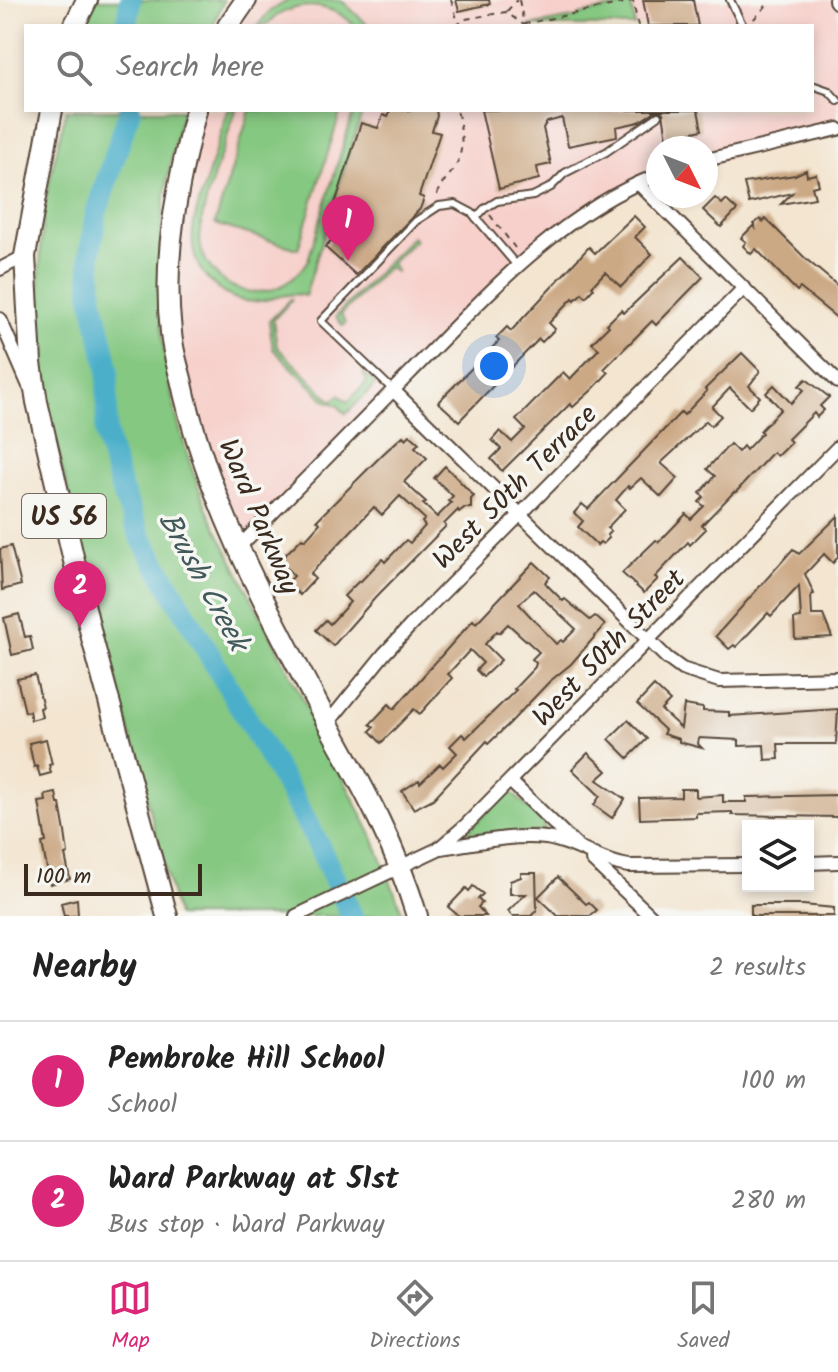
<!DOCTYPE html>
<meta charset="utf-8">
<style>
:root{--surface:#fff;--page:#f2f2f2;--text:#222;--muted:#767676;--line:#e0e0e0;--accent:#db2777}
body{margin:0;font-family:Kalam,sans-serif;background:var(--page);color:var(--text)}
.controls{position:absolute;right:24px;bottom:24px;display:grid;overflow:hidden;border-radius:0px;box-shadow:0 4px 12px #0003}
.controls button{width:72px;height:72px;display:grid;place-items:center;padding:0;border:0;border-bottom:2px solid var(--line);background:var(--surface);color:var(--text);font:40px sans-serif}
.compass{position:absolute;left:646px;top:136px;width:72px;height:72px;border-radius:50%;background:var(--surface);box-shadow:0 4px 12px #0003;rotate:132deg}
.scale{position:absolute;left:24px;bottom:20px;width:178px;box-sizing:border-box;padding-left:8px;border:4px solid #3b2a1e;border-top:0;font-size:22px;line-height:28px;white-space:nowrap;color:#3b2a1e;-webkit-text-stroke:6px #f6f6f2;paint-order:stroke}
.you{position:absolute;left:494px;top:366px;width:28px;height:28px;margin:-20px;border:6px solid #fff;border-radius:50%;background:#1a73e8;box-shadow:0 0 0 12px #1a73e833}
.badge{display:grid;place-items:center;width:52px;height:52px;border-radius:50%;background:var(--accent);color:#fff;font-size:26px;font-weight:700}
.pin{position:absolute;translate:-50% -66px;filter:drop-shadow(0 2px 4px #0008)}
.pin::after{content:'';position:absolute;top:42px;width:28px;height:24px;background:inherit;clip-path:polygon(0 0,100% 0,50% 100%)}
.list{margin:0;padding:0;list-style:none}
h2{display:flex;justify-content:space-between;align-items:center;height:104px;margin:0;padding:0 32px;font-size:34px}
h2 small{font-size:26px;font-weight:400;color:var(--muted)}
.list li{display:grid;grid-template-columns:52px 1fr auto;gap:24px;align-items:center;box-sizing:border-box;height:120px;padding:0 32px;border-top:2px solid var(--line)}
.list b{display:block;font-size:30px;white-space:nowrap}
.list p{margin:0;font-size:26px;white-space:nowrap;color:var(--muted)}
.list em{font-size:26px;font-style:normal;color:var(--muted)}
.icon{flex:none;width:44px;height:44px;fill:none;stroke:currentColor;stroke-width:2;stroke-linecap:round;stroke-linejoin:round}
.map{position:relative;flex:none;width:838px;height:916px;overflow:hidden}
.search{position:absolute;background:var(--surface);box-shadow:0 4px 12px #0003;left:24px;right:24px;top:24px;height:88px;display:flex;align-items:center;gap:20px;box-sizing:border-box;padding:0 28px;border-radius:0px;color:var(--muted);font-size:30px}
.sheet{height:344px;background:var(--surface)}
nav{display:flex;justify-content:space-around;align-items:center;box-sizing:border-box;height:112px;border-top:2px solid var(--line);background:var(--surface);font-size:22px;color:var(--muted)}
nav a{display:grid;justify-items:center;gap:4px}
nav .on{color:var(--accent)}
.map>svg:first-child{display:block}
</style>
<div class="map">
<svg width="838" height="916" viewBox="0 0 838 916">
<rect width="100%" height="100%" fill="#f6f6f2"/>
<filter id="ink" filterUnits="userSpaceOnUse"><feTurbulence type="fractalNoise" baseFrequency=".0125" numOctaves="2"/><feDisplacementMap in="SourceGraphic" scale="16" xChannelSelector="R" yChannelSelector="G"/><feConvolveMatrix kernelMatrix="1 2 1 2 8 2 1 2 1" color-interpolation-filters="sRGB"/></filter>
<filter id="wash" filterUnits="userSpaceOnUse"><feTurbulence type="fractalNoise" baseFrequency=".006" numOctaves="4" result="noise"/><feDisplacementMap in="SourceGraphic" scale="32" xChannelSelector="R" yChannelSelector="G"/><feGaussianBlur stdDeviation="1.8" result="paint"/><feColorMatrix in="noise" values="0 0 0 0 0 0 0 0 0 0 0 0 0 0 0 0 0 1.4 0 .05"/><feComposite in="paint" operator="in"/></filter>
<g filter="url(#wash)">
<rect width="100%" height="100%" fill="#f3e5d0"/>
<!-- built -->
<path fill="#f7d0cb" d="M246,0H838V129L706,165V148H658V178L638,183L518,267L243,536L187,410L169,254L196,110H812V26H228Z"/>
<!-- green -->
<g fill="#85c881" stroke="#607950" stroke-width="2">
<path d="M93,0H224L213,26H84Z"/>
<path d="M289,0H341L369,26H355C335,5 304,0 278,15C269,21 268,26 257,26L270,11Z"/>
<path d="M631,4L635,26H528L579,17V15Z"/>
<path d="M66,110H183C144,250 153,382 210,516L372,835L404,916H177L46,406C37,341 37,278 44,213C48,179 59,144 66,110Z"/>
<path d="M228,110H236C227,140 198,212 200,240C201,255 209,268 220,278C229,286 240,291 253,292C278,293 295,280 308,260L354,110H363L305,296C282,289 265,307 240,300C228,297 217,289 209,280C179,249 197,211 208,175C214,154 221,132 228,110Z"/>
<path d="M250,110H341L298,249L215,224Z"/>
<path d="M412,237L415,240L391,263L397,273L388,267L341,315L346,323L343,326L336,317L338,314Z"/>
<path d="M291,299L292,300L273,320L277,347L332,401L339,395L348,402L367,382L362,372L376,384L346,414L337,405L326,401L273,349L269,321Z"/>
<path d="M507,791H510L543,822L545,828L542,832L469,837L468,831Z"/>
</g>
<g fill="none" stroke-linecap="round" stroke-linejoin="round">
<!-- river -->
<g stroke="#4bafca" stroke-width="22">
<path d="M127,26L130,0"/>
<path d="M130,110L96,213L90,254L92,296L108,368L106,431L109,447L121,488L140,536L291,794L317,842L352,916"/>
</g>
</g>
<g id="blocks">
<!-- building -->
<g fill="#cca985" fill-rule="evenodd">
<path d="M456,0H489L490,4L459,11Z"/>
<path d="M643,0H693L698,26H648Z"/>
<path d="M390,110H436L437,116L432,131L440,133L419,196L424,198L420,209L356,275L325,247L356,214L334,207L361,123L378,128L383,115L388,117Z"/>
<path d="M481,110H698L702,130L667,138L663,113L657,110L639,122L616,127L617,136L568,146L562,118L547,122L543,128L551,164L537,167L539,179L499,189Z"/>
<path d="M806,170L807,176L816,174L819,185L812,187L815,198L781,204L792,193L749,203L744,183L795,175Z"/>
<path d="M715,198L722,204L726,200L737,210L721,227L703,210Z"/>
<path d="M634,216L645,227L635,237L652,254L621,287L605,272L592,286L594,288L586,297L582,293L575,300L573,298L549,323L555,329L542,342L539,339L459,421L438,402L499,341L496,338L507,327L511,331L589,247L595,253Z"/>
<path d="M760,219L763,222L766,219L806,259L838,286V319L800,288L797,291L756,249L751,254L743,246L746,242L741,238L753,226L755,228L754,224Z"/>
<path d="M683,257L703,277L656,325L652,321L604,369L608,373L592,390L573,407L570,404L502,471L491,459L501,449L492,440L500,431L512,442L525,429L516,420L563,372L570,379L599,349L592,343L609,326L607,324L621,310L624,313Z"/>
<path d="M742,353L760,371L749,386L760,397L750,408L730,388L712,407L721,416L711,426L706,421L661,463L678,478L661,497L641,478L630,488L628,486L616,500L625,509L607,528L611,531L607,535L609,538L603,544L600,542L597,545L578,527L583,521L574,513L582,504L588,509L681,412L684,415L707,391L705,389Z"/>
<path d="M806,379L829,397L820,406L824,410L817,417L814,413L788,439L791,442L777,456L773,452L735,493L734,492L702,525L706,529L690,545L688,542L655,577L658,579L644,593L622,573L656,540L659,542L686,514L691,519L704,506L699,502L704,497L700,493L715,476L707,469L730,444L738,452L743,446L746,450L762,433L760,431L781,409L766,393L774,385L791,403L804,390L799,386Z"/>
<path d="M410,435L419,443L415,447L427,458L404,482L426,502L423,504L437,517L451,503L448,501L453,496L434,478L445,466L474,496L471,499V508H464L459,512L458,510L444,524L446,526L376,597L333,646L316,630L326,620L330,624L350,602L344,596L359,581L360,582L382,559L385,562L406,540L410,543L425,526L422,522L425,519L400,496L382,515L374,507L310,574L315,579L300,595L287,583L294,576L279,561L302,538L305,540L320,523L317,520L384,453L403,436L406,439Z"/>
<path d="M838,516V557L833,563L824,554L805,574L814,594L811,595L812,615H823L832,637L795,639L794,619L801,618L799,586L771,616L768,613L736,647L734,645L729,649L716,636L793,549L799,554Z"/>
<path d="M11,546L21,585L2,590L0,549Z"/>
<path d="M534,562L550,577L545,582L548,586L563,601L565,599L590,620L595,616L605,625L571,664L549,682L509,724L489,743L487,741L433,799L414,809L402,791L419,780L420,783L440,764L443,767L457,753L450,746L462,734L466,738L516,690L514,689L535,667L536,663L532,659L539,652L508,624L499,633L497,631L485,644L501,660L483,677L476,670L483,663L470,650L448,674L452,678L420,714L414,709L381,743L370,731L374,727L370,724L389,704L394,709L473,620L476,623ZM534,590L576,629L563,642L561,640L556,644L519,604Z"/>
<path d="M19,614L25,637L30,636L33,650L12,655L4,618Z"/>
<path d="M35,675L43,707L40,708L42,717L31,720L29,711L25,712L17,679Z"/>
<path d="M654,686L670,701L661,710L681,728L684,705L703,708V711L729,712V716L838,709L836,744H778L779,759L765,760L764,745L739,746V740L699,738L698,744L702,748L679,742V739L663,734L665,730L637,704Z"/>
<path d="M628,720L647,739L628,758L609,739Z"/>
<path d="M46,739L52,764L49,765L51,773L40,776L37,766L34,767L29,743Z"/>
<path d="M588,753L607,771L597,780L625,799L612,818L594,805L600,796L572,769Z"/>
<path d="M681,789H696V797L723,795V802H746V797L838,795V817L732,815V812L696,813V817L640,819L639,798L681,797Z"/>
<path d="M56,793L58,804H60L65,832L68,854L65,855L70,879L50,884L42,843L46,842L39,802L46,801L45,795Z"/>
<path d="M521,873H536L537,910L531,916H512L508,911L526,894H510V881L521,877Z"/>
<path d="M558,877L586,904L589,902L597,910L590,916H558L538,897Z"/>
<path d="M473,886L483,894L478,899L482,903L478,907L486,916H459L448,907L466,888L469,891Z"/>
<path d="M77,899L78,916H64L61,903Z"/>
<path d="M751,905H803L834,908V916H751Z"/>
</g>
</g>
</g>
<g filter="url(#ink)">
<use href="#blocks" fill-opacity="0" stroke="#574639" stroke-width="2"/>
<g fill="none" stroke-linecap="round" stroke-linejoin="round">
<defs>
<g id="service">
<path d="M730,0L743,26"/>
<path d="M812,85L829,91L838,101"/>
<path d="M476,218L484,209L497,201L533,196L551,187L565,173L606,152L658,116"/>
<path d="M393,390L321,321L416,221L439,206L455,204L472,213L518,267"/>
</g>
<g id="minor">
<path d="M706,160L838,129"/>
<path d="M638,183L838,382"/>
<path d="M0,269L25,256"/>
<path d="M0,319L29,386"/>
<path d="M393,390L667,658L682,669L719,681L838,678"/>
<path d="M238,548C295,490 352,432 408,375C482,300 558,213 658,175"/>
<path d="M328,723L384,654L413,623L742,290"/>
<path d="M510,781L576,845"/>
<path d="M441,848C475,843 512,834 546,838C576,842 599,862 629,866L748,865"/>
<path d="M592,860L651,916"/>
<path d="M808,863L838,862"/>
<path d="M296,916L438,849L466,825L838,447"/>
</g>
<path id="tertiary" d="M837,0L838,1"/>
<g id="trunk">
<path d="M74,26L87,0"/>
<path d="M228,26L246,0"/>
<path d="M52,110L25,256L31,363L37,402L92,638L167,916"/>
<path d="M196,110C178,182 162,256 171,332C172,348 177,364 181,379C207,502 270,614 328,724C364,789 395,844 417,916"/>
</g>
</defs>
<!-- service casing -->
<use href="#service" stroke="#574639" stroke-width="10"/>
<!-- minor casing -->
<use href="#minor" stroke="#574639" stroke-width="16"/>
<!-- tertiary casing -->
<use href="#tertiary" stroke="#574639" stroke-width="20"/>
<!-- trunk casing -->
<use href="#trunk" stroke="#574639" stroke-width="24"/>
<!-- path -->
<g stroke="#574639" stroke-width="2" stroke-dasharray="6 6" stroke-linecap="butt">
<path d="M451,0L458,22"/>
<path d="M519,0L524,24L633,1L638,26"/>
<path d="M507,11L517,0"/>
<path d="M456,26L465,19L506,12L525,26"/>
<path d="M758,26L751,22L767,5"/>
<path d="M437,195C439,185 445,181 451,173C466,154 462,132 457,110"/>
<path d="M490,215L515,248"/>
</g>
<!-- service -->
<use href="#service" stroke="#fff" stroke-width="6"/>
<!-- minor -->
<use href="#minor" stroke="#fff" stroke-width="12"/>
<!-- tertiary -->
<use href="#tertiary" stroke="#fff" stroke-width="16"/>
<!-- trunk -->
<use href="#trunk" stroke="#fff" stroke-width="20"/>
</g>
</g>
<g text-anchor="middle" stroke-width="7" stroke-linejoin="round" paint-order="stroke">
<!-- shield labels -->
<rect fill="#f6f6f2" stroke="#73675e" stroke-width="2" x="22" y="494" width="84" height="44" rx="6"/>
<g font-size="26" font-weight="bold" fill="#3b2a1e">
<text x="64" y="525">US 56</text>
</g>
<!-- street labels -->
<g font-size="28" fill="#3b2a1e" stroke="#f6f6f2">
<text transform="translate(514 486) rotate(-45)" y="10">West 50th Terrace</text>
<text transform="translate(260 516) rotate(67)" y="10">Ward Parkway</text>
<text transform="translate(608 647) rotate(-46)" y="10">West 50th Street</text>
</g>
<!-- water labels -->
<g font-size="30" font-style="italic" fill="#41595a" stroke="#f6f6f2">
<text transform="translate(204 581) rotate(61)" y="10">Brush Creek</text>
</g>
</g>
</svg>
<div class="controls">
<button><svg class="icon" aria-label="layers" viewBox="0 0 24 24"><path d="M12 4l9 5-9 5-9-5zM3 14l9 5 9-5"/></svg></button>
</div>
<svg class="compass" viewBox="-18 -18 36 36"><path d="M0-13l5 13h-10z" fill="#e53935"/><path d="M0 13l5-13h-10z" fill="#767676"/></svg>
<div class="scale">100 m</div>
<div class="you"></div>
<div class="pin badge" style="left:348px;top:261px">1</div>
<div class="pin badge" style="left:80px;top:627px">2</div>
<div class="search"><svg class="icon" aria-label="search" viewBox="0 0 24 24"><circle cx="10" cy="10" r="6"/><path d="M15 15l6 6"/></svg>Search here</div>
</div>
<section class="sheet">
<h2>Nearby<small>2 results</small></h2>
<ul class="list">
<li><span class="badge">1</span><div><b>Pembroke Hill School</b><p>School</p></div><em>100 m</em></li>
<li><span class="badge">2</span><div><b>Ward Parkway at 51st</b><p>Bus stop · Ward Parkway</p></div><em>280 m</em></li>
</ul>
</section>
<nav>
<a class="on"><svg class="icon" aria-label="map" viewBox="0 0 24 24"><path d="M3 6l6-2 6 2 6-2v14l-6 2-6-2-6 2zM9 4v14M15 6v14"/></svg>Map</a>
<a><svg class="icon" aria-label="directions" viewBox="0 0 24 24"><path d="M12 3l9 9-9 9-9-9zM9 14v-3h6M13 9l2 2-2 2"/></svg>Directions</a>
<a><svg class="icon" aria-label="saved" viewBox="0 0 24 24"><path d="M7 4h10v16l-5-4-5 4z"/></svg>Saved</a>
</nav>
